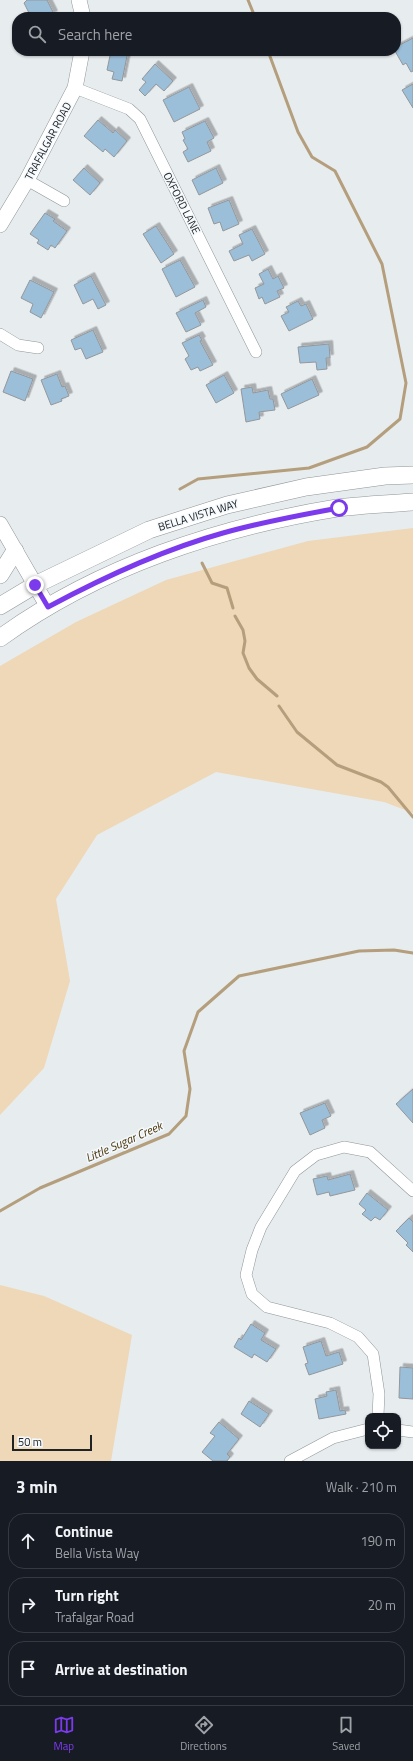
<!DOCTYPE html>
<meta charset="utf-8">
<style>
:root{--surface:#171b24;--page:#242831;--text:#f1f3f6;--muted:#9ea1a6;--line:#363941;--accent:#7c3aed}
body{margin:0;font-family:"Titillium Web",sans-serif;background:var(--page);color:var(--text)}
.controls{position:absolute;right:12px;bottom:12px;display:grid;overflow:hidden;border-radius:8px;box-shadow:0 1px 3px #0004}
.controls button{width:36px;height:36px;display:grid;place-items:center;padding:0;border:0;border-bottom:1px solid var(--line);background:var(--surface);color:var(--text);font:20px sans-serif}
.scale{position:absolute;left:12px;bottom:10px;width:80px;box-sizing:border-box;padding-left:4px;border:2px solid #202223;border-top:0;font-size:11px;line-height:14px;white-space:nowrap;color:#202223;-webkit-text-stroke:3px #f4f9fd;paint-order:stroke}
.stop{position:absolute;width:12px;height:12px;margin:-9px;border:3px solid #7c3aed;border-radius:50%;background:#fff}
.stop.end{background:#7c3aed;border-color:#fff;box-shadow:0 1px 4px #0008}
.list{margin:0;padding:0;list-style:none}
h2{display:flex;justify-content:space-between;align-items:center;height:52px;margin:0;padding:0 16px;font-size:17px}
h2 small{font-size:13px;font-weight:400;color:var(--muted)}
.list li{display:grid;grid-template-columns:26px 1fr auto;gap:12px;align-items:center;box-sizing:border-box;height:56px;margin:0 8px 8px;padding:0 8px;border:1px solid var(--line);border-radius:16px}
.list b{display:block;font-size:15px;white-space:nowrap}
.list p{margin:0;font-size:13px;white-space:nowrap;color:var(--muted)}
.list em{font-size:13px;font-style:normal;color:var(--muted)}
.icon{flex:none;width:22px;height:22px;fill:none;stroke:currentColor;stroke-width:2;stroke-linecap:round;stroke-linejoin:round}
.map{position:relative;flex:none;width:413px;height:1461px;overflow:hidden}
.search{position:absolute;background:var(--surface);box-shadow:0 1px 3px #0004;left:12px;right:12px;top:12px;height:44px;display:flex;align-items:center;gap:10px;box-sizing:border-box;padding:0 14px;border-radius:16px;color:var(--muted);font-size:15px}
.sheet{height:244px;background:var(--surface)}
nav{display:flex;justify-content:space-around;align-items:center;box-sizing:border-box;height:56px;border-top:1px solid var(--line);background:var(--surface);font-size:11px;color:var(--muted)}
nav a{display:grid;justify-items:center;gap:2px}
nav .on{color:var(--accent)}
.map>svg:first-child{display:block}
</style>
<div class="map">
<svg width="413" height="1461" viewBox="0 0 413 1461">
<defs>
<filter id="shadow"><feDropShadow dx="3.5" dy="-3.5" stdDeviation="0" flood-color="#0004"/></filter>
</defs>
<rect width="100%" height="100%" fill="#e7ecef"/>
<!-- green -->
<g fill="#eed8b7">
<path d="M413,528V813L384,802L216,772L97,835L56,899L70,981L44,1068L0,1115V666L76,622L166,580L308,541Z"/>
<path d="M0,1285L44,1296L132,1335L111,1461H0Z"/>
</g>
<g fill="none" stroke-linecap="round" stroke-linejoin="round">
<!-- stream -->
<g stroke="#b49e7c" stroke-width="3">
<path d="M248,0L255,17"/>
<path d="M180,489L198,479L309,468L367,447L400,419L406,383L382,264L335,171L312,157L298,132L268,51"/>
<path d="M202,563L212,583L227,588L233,608"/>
<path d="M235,616L243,630L245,641L243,653L249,668L257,679L277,696"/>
<path d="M279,706L297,732L337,765L381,782L388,787L413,817"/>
<path d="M0,1211L40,1188L169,1134L186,1116L190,1089L184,1051L198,1012L239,976L359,951L394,950L413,953"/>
</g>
</g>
<!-- building -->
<g fill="#9bbed9" stroke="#93979b" filter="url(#shadow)">
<path d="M27,0H47L54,14L47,17H31L24,3Z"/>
<path d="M413,38V71L411,72L406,63L403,65L395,51L396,47Z"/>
<path d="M111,51H128L122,81L112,79L114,72L107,70Z"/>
<path d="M155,64L173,81L164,91L156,84L145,96L139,90L146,82L142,79Z"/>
<path d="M413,84V108L402,90Z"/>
<path d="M189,87L200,109L174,122L163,100Z"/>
<path d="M98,120L113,133L115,130L127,141L114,157L105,149L103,152L84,136Z"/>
<path d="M205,121L214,138L207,142L211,151L188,162L183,152L188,149L183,140L185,139L182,132Z"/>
<path d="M84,168L100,183L90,195L73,180Z"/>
<path d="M216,168L223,183L199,195L192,180Z"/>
<path d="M229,200L239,224L223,231L220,222L214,224L208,208Z"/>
<path d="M45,213L55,219L53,221L67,231L55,248L51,245L48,250L37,243L39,240L30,234Z"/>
<path d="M156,226L174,254L161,263L143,234Z"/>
<path d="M252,229L265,254L252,261L249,255L234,261L229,251L243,244L239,235Z"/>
<path d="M180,260L195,287L176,297L162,269Z"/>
<path d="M268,269L273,279L278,276L284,288L277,291L280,297L265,304L262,297L259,299L255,288L264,284L259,274Z"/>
<path d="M91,276L106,305L98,309L93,299L83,304L74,285Z"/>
<path d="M30,280L54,292L41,318L30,312L33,304L21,298Z"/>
<path d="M203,300L206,307L195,313L201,325L186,332L176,313Z"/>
<path d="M298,301L301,306L306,304L313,319L289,331L281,316L289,312L286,307Z"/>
<path d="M93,330L103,352L86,359L81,348L75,350L71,340Z"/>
<path d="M199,335L202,340L200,341L213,365L200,371L198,367L191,370L185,359L189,356L182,343Z"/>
<path d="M329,344L330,358H326L327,369L317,370L316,362L300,363L298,347Z"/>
<path d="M11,371L33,379L25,401L3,392Z"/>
<path d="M57,374L62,387L65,386L69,396L61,399L62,401L51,405L41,380Z"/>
<path d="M224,375L234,393L216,403L206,385Z"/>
<path d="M312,379L319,395L288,409L281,394Z"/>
<path d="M252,387L253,393L268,390L270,399H273L275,410L259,412L260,419L246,422L241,389Z"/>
<path d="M413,1089V1123L396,1104Z"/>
<path d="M325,1103L331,1116L322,1120L325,1128L310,1135L300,1113Z"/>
<path d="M350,1174L355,1190L330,1196L329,1192L317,1195L313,1179L327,1176L328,1180Z"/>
<path d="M367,1193L388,1210L380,1220L375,1217L371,1221L362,1214L366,1210L359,1204Z"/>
<path d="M409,1218L413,1222V1252L406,1245L408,1243L396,1231Z"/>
<path d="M251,1324L265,1333L261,1340L276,1349L267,1362L254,1354L252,1358L234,1347L239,1338L241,1340Z"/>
<path d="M321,1341L326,1356L339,1352L343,1364L309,1375L305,1364L308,1363L303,1347Z"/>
<path d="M400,1367L413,1368V1399L399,1398Z"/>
<path d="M336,1390L340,1411L345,1410L346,1414L319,1419L315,1399L327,1396L326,1392Z"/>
<path d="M249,1401L269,1414L260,1427L241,1414Z"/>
<path d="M219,1422L239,1439L227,1454L230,1457L227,1461H213L202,1452L215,1436L210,1433Z"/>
</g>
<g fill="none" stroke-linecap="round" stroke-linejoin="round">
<defs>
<g id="street">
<path d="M75,88L129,109L140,119L256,352"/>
<path d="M27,180L64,201"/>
<path d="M0,334L18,345L38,348"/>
<path d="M378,1416L379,1394L373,1354L358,1337L330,1323L267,1307L252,1294L246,1275L252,1250L261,1227L295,1171L316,1155L344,1147L370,1152L413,1191"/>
<path d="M398,1430L413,1432"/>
<path d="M290,1461L333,1438L368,1429"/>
</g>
<g id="secondary">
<path d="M79,0L83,17"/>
<path d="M0,225L27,180L75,88L82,51"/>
<path d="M0,524L48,607"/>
</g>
<g id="primary">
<path d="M0,575L15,551"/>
<path d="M0,606L35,585L149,530L227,505L306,487L385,476L413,475"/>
<path d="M0,638C98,567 219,527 337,508C362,505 388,504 413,502"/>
</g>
</defs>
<!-- street casing -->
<use href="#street" stroke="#909598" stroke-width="12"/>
<!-- secondary casing -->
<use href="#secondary" stroke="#909598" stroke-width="16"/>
<!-- primary casing -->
<use href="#primary" stroke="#909598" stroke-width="18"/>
<!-- street -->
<use href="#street" stroke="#fff" stroke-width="11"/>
<!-- secondary -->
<use href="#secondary" stroke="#fff" stroke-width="15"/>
<!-- primary -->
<use href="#primary" stroke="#fff" stroke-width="17"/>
</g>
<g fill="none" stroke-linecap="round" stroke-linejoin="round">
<!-- route -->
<path stroke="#7c3aed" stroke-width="5" d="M35,585L48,607C104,577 162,550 223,533C262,522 300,515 339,508"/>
</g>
<g text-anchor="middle" stroke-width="3" stroke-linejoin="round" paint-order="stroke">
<!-- street labels -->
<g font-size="11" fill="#202223" stroke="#f4f9fd">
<text transform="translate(48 141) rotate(-62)" y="4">TRAFALGAR ROAD</text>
<text transform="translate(182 203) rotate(63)" y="4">OXFORD LANE</text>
<text transform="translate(198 515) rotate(-17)" y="4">BELLA VISTA WAY</text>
</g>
<!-- water labels -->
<g font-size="12" font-style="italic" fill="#4b3406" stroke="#f4f9fd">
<text transform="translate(124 1142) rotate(-24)" y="4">Little Sugar Creek</text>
</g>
</g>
</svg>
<div class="controls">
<button><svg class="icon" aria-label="locate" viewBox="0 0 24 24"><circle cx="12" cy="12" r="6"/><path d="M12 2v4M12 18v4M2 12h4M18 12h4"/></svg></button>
</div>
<div class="scale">50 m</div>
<div class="stop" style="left:339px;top:508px"></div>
<div class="stop end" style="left:35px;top:585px"></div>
<div class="search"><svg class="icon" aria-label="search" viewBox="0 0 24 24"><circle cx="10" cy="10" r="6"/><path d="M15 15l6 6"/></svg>Search here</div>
</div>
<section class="sheet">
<h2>3 min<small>Walk · 210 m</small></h2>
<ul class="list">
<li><svg class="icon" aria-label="ahead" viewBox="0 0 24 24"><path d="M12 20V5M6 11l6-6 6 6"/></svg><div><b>Continue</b><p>Bella Vista Way</p></div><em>190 m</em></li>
<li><svg class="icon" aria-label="right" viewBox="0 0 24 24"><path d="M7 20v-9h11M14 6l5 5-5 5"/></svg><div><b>Turn right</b><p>Trafalgar Road</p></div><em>20 m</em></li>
<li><svg class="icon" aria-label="arrive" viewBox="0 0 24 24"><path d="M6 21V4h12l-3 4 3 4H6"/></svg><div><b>Arrive at destination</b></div></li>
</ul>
</section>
<nav>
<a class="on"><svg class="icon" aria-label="map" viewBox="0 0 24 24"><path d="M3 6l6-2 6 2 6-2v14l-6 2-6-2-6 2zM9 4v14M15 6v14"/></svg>Map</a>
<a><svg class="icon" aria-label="directions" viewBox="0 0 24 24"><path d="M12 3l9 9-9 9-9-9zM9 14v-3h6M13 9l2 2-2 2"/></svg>Directions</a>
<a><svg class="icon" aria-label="saved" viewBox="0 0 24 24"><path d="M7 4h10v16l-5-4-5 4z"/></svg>Saved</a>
</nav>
